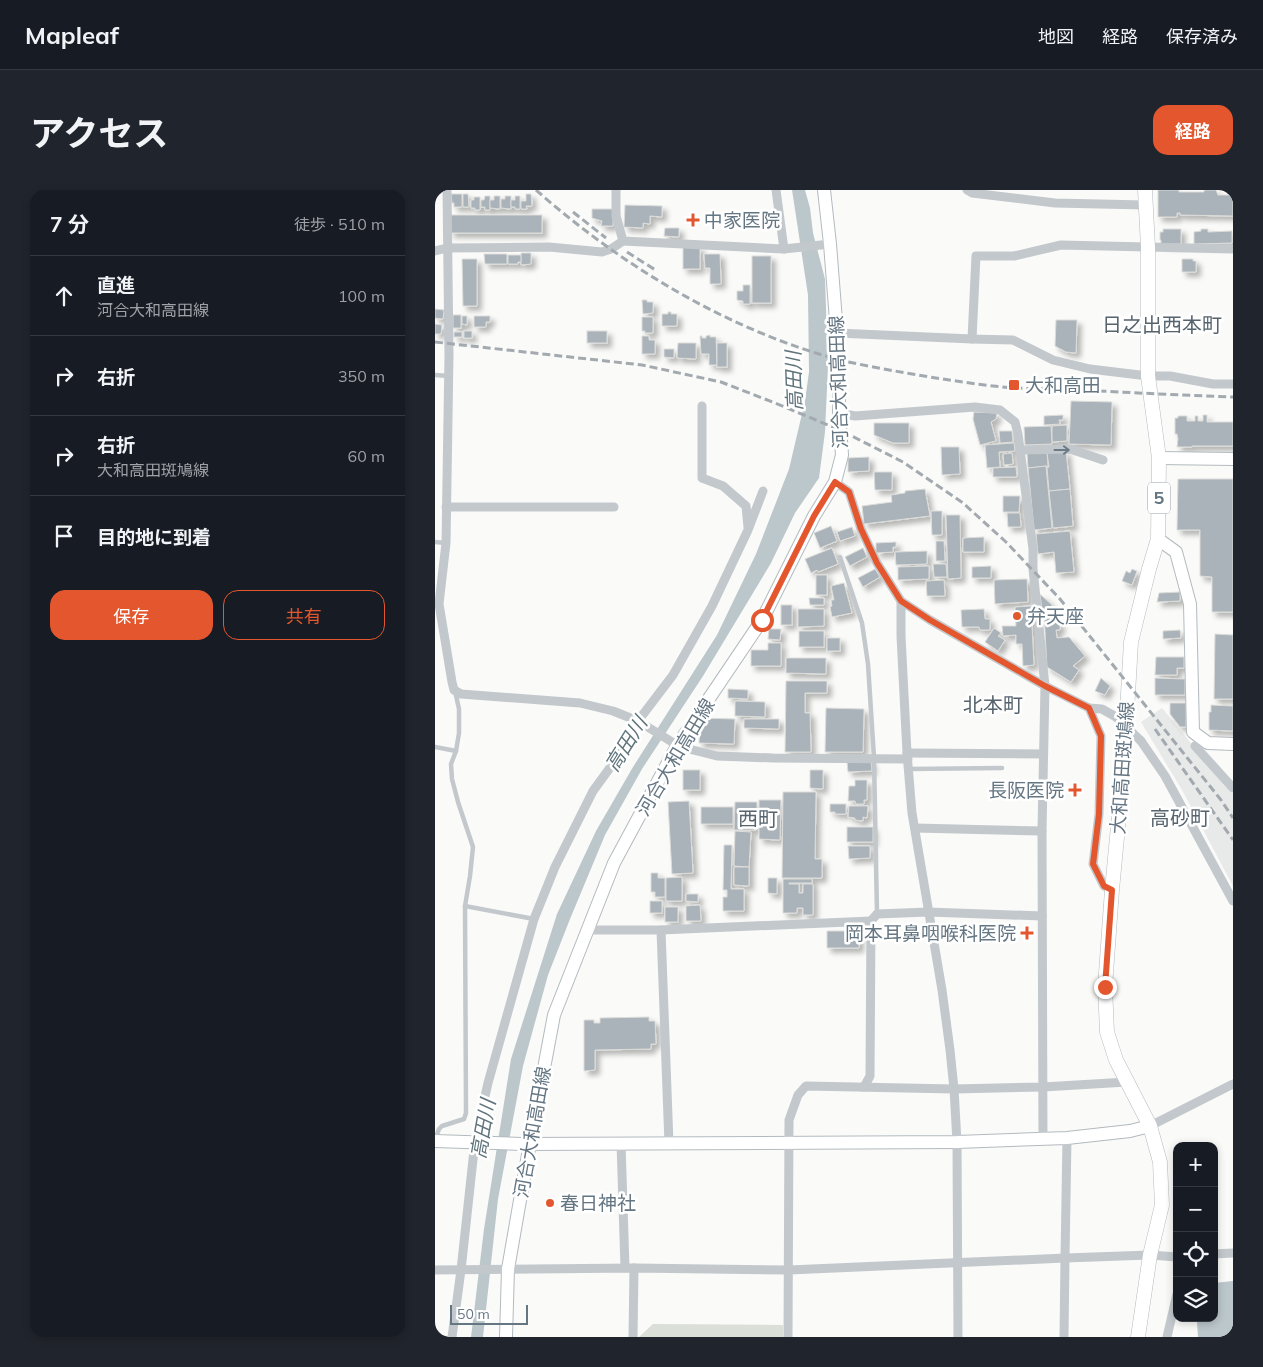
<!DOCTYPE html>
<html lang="ja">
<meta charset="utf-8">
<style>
:root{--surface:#171b24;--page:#20242c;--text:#f1f3f6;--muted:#9ea1a6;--line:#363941;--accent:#e4572e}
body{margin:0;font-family:Mulish,"Noto Sans JP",sans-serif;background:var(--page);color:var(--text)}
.controls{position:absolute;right:15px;bottom:15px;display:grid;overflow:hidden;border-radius:10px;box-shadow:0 2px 8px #0003}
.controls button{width:45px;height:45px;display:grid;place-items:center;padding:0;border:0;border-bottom:1px solid var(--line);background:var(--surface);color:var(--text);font:25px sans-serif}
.scale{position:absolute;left:15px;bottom:12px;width:78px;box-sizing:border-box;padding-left:5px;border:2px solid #657683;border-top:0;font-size:14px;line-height:18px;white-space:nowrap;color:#657683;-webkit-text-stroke:4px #fff;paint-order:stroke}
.stop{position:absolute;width:15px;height:15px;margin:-11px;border:4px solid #e4572e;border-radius:50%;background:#fff}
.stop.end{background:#e4572e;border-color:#fff;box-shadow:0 1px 5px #0008}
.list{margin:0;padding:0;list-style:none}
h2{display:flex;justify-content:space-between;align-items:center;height:65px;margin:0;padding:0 20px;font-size:21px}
h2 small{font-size:16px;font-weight:400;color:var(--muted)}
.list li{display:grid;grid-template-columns:32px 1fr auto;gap:15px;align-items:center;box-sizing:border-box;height:80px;padding:0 20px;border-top:1px solid var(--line)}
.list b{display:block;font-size:19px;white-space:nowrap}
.list p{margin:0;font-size:16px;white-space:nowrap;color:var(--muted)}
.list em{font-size:16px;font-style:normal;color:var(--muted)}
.actions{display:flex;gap:10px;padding:15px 20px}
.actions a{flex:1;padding:11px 0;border:1px solid var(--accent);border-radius:15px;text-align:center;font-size:18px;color:var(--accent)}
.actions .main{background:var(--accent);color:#fff}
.icon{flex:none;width:28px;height:28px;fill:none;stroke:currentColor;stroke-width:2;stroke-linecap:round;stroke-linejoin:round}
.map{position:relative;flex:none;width:798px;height:1147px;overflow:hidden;border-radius:15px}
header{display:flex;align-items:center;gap:30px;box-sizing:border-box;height:70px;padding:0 25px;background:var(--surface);border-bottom:1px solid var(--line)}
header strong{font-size:24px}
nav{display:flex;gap:28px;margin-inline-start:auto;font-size:18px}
.intro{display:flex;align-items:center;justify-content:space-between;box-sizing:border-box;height:120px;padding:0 30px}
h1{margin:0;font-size:35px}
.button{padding:12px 22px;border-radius:15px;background:var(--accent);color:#fff;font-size:18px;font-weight:700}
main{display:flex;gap:30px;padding:0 30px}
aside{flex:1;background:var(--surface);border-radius:15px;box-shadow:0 2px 8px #0003}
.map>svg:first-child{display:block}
</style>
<header>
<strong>Mapleaf</strong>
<nav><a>地図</a><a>経路</a><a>保存済み</a></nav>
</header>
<div class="intro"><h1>アクセス</h1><a class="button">経路</a></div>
<main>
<aside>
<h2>7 分<small>徒歩 · 510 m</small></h2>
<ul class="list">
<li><svg class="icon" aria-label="ahead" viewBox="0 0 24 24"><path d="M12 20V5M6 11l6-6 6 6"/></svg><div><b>直進</b><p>河合大和高田線</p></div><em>100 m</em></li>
<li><svg class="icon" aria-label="right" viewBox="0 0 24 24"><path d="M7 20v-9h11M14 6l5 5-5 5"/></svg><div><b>右折</b></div><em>350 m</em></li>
<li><svg class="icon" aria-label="right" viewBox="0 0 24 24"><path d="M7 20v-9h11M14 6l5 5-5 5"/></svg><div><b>右折</b><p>大和高田斑鳩線</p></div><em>60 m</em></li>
<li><svg class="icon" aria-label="arrive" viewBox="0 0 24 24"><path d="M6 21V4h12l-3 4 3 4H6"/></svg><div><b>目的地に到着</b></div></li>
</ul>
<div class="actions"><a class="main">保存</a><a>共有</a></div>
</aside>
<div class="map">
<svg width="798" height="1147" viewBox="0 0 798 1147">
<defs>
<filter id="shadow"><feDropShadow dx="4.5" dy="4.5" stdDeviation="2.5" flood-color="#0004"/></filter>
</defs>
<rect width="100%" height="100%" fill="#fafaf8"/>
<!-- built -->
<path fill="#e8e9e9" d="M727,518L798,604V696L747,600L706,532Z"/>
<!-- green -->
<path fill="#dadfd7" d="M218,1134L348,1135V1147H204Z"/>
<!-- water -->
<g fill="#bbc7cb">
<path d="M357,0H370L375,18L378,43L390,89L393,175L390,242L384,288L360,323L336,373L268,486L207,579L170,645L135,729L113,785L88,876L63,1009L48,1147H36L49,1039L76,869L122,724L161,641L198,577L282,445L321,364L354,279L370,211L374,182L373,105L361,26Z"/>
<path d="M798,1091V1147H763L762,1132L763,1128H779V1093Z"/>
</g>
<!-- building -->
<g fill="#aab3b9" stroke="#dcdcda" filter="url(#shadow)">
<path d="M723,0H744V2H769V0H781L783,5H798V26L745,25V23H742V27H723Z"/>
<path d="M16,4H27V17H19V13H17Z"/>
<path d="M28,4H33L34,17H28Z"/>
<path d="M91,4H96L97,16H91L92,19H86V11H91Z"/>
<path d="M50,6H55V20H50V17H46V10H49Z"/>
<path d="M59,6H65V19L55,18V10H59Z"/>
<path d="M70,6H76V19L66,18V9H70Z"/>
<path d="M80,6H85V19H80V17H76V10H80Z"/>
<path d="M39,7H45V20H40V18H36V10H39Z"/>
<path d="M190,15L227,16V27L215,26V34L208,33V38L189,37Z"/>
<path d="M157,19H178V36H166L167,31L157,28Z"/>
<rect x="15" y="25" width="92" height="18"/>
<path d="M230,38H244V47L229,46Z"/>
<path d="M728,39H746V54H726V50H725V42H728Z"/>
<path d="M766,39H773V42L797,41V53L759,54V42L766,41Z"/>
<rect x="248" y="57" width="17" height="22"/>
<path d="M86,63H96V74L86,75Z"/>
<path d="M49,64H72V74H50Z"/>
<path d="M269,64H285L286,94H275V78H270Z"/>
<path d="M73,65H86V72H83V74H73Z"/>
<rect x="317" y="66" width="19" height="47"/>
<path d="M27,69H42V116H28Z"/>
<path d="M747,69H758V71H761V82H747Z"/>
<path d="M308,95H315V114H308V111L302,110V101H308Z"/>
<path d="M207,110H212V112H218V123L208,124Z"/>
<path d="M0,119L9,120L8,129L0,128Z"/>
<path d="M233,122H236V124H242V136H227V124H233Z"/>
<rect x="18" y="125" width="8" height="13"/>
<path d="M27,126H32V135L27,134Z"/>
<path d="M39,126H55V132H51V137H39Z"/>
<path d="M207,127H218V143H210V141H207Z"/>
<path d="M621,130H642L641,163L631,162L620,156Z"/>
<path d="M0,134L7,135L6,144H0Z"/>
<rect x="29" y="141" width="8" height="7"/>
<rect x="152" y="141" width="20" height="12"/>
<rect x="19" y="142" width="8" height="5"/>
<path d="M275,145V147H281L282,175H274V164H266L265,146H267V148H271V146Z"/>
<path d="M207,146H214V150H220V164H207Z"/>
<path d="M243,153H261V169L242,168Z"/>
<rect x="282" y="153" width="10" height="24"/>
<path d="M229,159H239V168L229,167Z"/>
<path d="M636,211L677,212L676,255L634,254Z"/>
<path d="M539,222L562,223L561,229L556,232L561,251L545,255L538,229Z"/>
<path d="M628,225V230H624L625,234L609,235V226Z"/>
<path d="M768,225H772V232H798V256H757V257H742L743,249L742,244H740V228H743V226H752V231H760V226H763V231H768Z"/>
<path d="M439,233H474V253H458L439,245Z"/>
<path d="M632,235V251L617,252V236Z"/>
<path d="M616,236L617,254L590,255L589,237Z"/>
<path d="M564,241H577L578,252L565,253Z"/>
<path d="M579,253L580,261L564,262L565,277L552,278L550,255Z"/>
<path d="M506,257H524L525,284L507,285Z"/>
<path d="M631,261L635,299L614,301L612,278L614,277L612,263Z"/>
<path d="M612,262L613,276L593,278L592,263Z"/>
<path d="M577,263L578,274L569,275L568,264Z"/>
<path d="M434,267V281L413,282V268Z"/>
<path d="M611,276L617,338L599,340L593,278Z"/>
<path d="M581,277L582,287H558V278Z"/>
<path d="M439,282H457V300H440Z"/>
<path d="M743,289H798V422H777V387L765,386V340H742Z"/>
<path d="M490,299L495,326L429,334L427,316L457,312L456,305L470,303V301Z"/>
<path d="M635,299L638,336L618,338L614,301Z"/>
<path d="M568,306H585L584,322H568Z"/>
<path d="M496,321H507V345H497Z"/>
<path d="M572,323H585L586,337H573Z"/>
<path d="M511,325H525L526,388L513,389Z"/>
<path d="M396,336L402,351L385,358L379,343Z"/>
<path d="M417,337L420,346L405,351L402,342Z"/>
<path d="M635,341L639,382L621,383L619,362L603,364L601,344Z"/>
<path d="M549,347V362H528V348Z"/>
<path d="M501,351H509L510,371H501Z"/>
<path d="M461,352V357H458V362L441,363V353Z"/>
<path d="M397,358L403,374L383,382L382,380L376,383L370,369Z"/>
<path d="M428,358L432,367L415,376L410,367Z"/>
<path d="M492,361V374L461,375L460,362Z"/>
<path d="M498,374H511L512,387H499Z"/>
<path d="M494,376V389L463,390V377Z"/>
<path d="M556,376V388H537V377Z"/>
<path d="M440,379L445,387L428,397L423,388Z"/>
<path d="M697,379L702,381L697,395L687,391L691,381L695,383Z"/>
<rect x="381" y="385" width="11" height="20"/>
<path d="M592,389L593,412L560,414L559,390Z"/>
<path d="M509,390L510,406H492L491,391Z"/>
<path d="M409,393L417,423L397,427L395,417L397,416L396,410H399L396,396Z"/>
<path d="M745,402V411L722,412L724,403Z"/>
<path d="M605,404L617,415V420H607Z"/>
<path d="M374,408H389V415H375Z"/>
<rect x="346" y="415" width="11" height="20"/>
<path d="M596,416L599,475L588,476L587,454H581V445L568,446L567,436H581L580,417Z"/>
<path d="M363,419H389V436L363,437Z"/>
<path d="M549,419L550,429H555V440H545L544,437H527L526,420Z"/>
<path d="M609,423H616L617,432H625V440H621L622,448L634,447L650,466L638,476L644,480L636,492L612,477Z"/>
<path d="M559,438L566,443L563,446L570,450L563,461L550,452Z"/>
<path d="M334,439H346L345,450L333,449Z"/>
<path d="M745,440L746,448L728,449V441Z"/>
<rect x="364" y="441" width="25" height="16"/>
<path d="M780,444L798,445V509H779Z"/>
<rect x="392" y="448" width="13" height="13"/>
<path d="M333,453H346V476H316V460H333Z"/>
<path d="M721,467H749V478H742V485H720Z"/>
<path d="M351,468H391V484L351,483Z"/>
<path d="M666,488L675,496L670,505L660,501Z"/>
<path d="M720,488L750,489V505H720Z"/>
<path d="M351,491H392V503H370V523H375L376,562H350Z"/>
<path d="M293,499L313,500V509L293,508Z"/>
<path d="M300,511L330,512V527L300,526Z"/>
<path d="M735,513H751V537H745L735,524Z"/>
<path d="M776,515L798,516V541L774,540V522H776Z"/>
<path d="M391,518L429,519L428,562H390Z"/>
<path d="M265,528L300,529L299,554L264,553Z"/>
<path d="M309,529H344V539L309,538Z"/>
<path d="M436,571L437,581L413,582L412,572Z"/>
<rect x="248" y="580" width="17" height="20"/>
<path d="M375,580H388V599L375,598Z"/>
<path d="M420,590H432V610H429V614H421L420,611H413L414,596H420Z"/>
<path d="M348,602H381L380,669H387V688H347Z"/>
<path d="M324,610H346L345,650L324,649Z"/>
<path d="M254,611L258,683L237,684L233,612Z"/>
<path d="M300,612H322V623H310V632H321V640H299Z"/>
<path d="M395,614H411V624H400V622H395Z"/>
<path d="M414,616H433L432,628L428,627V631L420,630V628L413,627Z"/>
<rect x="266" y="617" width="32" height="17"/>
<rect x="412" y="637" width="26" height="15"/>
<path d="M300,641L316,642L314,677L299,676Z"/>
<path d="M289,655H297L296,699H309V721H288V707H292V700H288Z"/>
<path d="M413,656H435V668L414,669Z"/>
<path d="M299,677H314V696L299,695Z"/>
<path d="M216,683H223V688H230V707H220V702H216Z"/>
<path d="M247,687V711H231V688Z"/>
<path d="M333,688H342V704L333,703Z"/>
<path d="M348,689H377V693H354V694H364V703H368V694H378V725H368V718H362V723H348Z"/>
<path d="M251,704H263V712L251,711Z"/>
<rect x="215" y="711" width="12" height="12"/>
<path d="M265,715L266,731H251V716Z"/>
<rect x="230" y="717" width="13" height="15"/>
<path d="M392,741H421L424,743V758H392Z"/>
<path d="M214,827V831H220L221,854H216V859L160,860V880L149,881V830H159V833H165V828Z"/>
</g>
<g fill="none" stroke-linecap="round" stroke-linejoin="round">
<defs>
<g id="secondary">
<path d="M724,268L798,269"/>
<path d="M723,349L741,362L755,414L758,542L773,553L798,554"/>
<path d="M0,951L87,954L522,952L632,948L695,941L715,936"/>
<path d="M71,1147L73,1079L95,953L119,825L179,673L242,556L327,430L379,326L400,292L407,265L404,223V169L395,54L389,0"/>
</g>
<path id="primary" d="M703,1147L715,1065L727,1015L725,972L715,936L681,870L672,842L670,797L677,700L689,573L696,452L714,379L723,349L724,268L713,186V57L710,0"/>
</defs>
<!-- secondary casing -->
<use href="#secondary" stroke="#b3babf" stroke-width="14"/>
<!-- primary casing -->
<use href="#primary" stroke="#b5babe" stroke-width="15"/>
<!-- lane -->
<g stroke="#c3c8cc" stroke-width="4.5">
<path d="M0,185L14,186"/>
<path d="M0,352L11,353"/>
<path d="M405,367L427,433L433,474L439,568L442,724"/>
<path d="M0,557L21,561"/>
<path d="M473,579L567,578"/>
<path d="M30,716L99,729"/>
<path d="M0,950L4,939L7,936L29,929L31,923L30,716L35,686L38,657L23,612L17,589L16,574L21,561L24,543V519L20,501"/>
</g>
<!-- street -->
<g stroke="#c3c8cc" stroke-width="9">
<path d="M12,0L14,165L11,353L4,414L17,492L19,500L26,504L145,513L178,521L203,531L237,552L242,556L282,566L338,568L473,569"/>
<path d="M181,0V26L188,51L349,59L395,54"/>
<path d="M341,0L349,59"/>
<path d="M532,0L537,3L620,13L710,15"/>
<path d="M798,59L626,55L579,66H541L537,149L578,150L618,170L655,179L713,186H735L778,194H798"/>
<path d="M0,61L12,58L114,57L167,62L176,59L188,51"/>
<path d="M402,143L537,149"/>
<path d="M267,216V288L288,296L311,316L313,337"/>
<path d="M404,223L420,226L540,217L565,220L580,232L583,244L598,359V379L610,496L607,641L608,950"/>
<path d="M585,260L635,259L668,270"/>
<path d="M400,292L414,302L426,339L442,373L466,411L495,430L610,496L654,518L667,519L681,527"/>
<path d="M11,317H179"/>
<path d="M466,411V446L472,563L477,623L507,800L515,860L519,899L522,952L523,1147"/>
<path d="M654,518L666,546L664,624L658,674L669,696L677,700"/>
<path d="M706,551L730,586L798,711"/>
<path d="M773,553L760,556L798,598"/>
<path d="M472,563L608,564"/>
<path d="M480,638L607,641"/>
<path d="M152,740H226L436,731"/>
<path d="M226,740L234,954"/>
<path d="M429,897L435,886L436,731L442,724L493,722L607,726"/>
<path d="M715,936L798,894"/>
<path d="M186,953L190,1078"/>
<path d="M779,1064L798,1063"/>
<path d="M0,1080L199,1078L354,1080L630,1068L715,1065L742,1067"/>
<path d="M17,1147L26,1080L40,951L53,893L99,729L120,677L158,601L177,575L203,531L238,485L277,416L313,340L328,301"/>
<path d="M198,1147L199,1078"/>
<path d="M353,1147L354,930L363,905L371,896L519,899L608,897L692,892"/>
<path d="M629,1147L630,1068L632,948"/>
<path d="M732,1147L742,1104"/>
</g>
<!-- secondary -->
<use href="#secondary" stroke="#fff" stroke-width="12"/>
<!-- primary -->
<use href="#primary" stroke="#fff" stroke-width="14"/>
<!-- rail -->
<g stroke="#a2aab0" stroke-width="3" stroke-dasharray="8 4" stroke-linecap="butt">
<path d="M101,0C187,76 293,140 405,170C426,175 449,179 471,183C507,189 543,195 579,198C602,199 625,199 647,200C698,203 748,205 798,207"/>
<path d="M138,22L171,48"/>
<path d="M192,62L222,81"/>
<path d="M0,152L207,175L286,192L340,213L405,240L468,272L528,313L571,352L625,409L786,610L798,628"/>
<path d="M720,539L798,650"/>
</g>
<!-- street-bridge -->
<path stroke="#c3c8cc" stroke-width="9" d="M681,527L706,551"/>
</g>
<!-- one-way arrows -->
<defs><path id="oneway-shaft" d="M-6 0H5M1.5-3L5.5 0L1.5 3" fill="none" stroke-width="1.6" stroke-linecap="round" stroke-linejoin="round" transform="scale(1.25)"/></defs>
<use stroke="#6a7a87" href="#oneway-shaft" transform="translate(627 260)"/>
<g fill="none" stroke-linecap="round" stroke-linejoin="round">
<!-- route -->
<path stroke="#e4572e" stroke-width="6" d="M327,430L379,326L400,292L414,302L426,339L442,373L466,411L495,430L610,496L654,518L666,546L664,624L658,674L669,696L677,700L670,797"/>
</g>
<!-- markers -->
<g fill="#e4572e" stroke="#fff" stroke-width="2">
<path d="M255.5 22.5h5v5h5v5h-5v5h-5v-5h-5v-5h5z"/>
<rect x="573" y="189" width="12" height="12" rx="2.5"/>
<circle cx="582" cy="426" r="5"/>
<path d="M637.5 592.5h5v5h5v5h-5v5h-5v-5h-5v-5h5z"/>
<path d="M589.5 735.5h5v5h5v5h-5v5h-5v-5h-5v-5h5z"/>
<circle cx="115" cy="1013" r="5"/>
</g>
<g text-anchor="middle" stroke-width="5" stroke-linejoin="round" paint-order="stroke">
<!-- shield labels -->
<rect fill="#fff" stroke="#939fa8" stroke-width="1" x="713" y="292.5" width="22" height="31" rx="4"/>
<g font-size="18" font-weight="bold" fill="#657683">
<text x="724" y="314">5</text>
</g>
<!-- poi labels -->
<g font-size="19" fill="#657683" stroke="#fff" text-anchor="start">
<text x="269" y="37">中家医院</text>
<text x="590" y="202">大和高田</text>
<text x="592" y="433">弁天座</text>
<text x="629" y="607" text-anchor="end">長阪医院</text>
<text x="581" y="750" text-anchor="end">岡本耳鼻咽喉科医院</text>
<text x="125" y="1020">春日神社</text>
</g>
<!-- street labels -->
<g font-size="19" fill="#657683" stroke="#fff">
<text transform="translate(403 192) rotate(-92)" y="7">河合大和高田線</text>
<text transform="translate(240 567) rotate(-59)" y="7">河合大和高田線</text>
<text transform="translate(687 578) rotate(-86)" y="7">大和高田斑鳩線</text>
<text transform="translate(97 942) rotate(-80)" y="7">河合大和高田線</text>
</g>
<!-- neighbourhood labels -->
<g font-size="20" fill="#57646e" stroke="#fff">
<text x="727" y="142">日之出西本町</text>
<text x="558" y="522">北本町</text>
<text x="745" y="635">高砂町</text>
<text x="323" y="636">西町</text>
</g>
<!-- water labels -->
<g font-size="20" font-style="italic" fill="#60757c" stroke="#fff">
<text transform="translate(359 191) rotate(-92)" y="7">高田川</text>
<text transform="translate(191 554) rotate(-58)" y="7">高田川</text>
<text transform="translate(48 939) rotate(-80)" y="7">高田川</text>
</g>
</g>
</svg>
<div class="controls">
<button>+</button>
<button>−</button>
<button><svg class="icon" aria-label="locate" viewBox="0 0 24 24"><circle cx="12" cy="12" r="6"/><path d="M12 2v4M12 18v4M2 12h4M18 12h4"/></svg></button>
<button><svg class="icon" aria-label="layers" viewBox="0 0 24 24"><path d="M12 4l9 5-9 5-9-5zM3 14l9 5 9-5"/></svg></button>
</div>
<div class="scale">50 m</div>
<div class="stop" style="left:327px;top:430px"></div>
<div class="stop end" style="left:670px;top:797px"></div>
</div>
</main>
